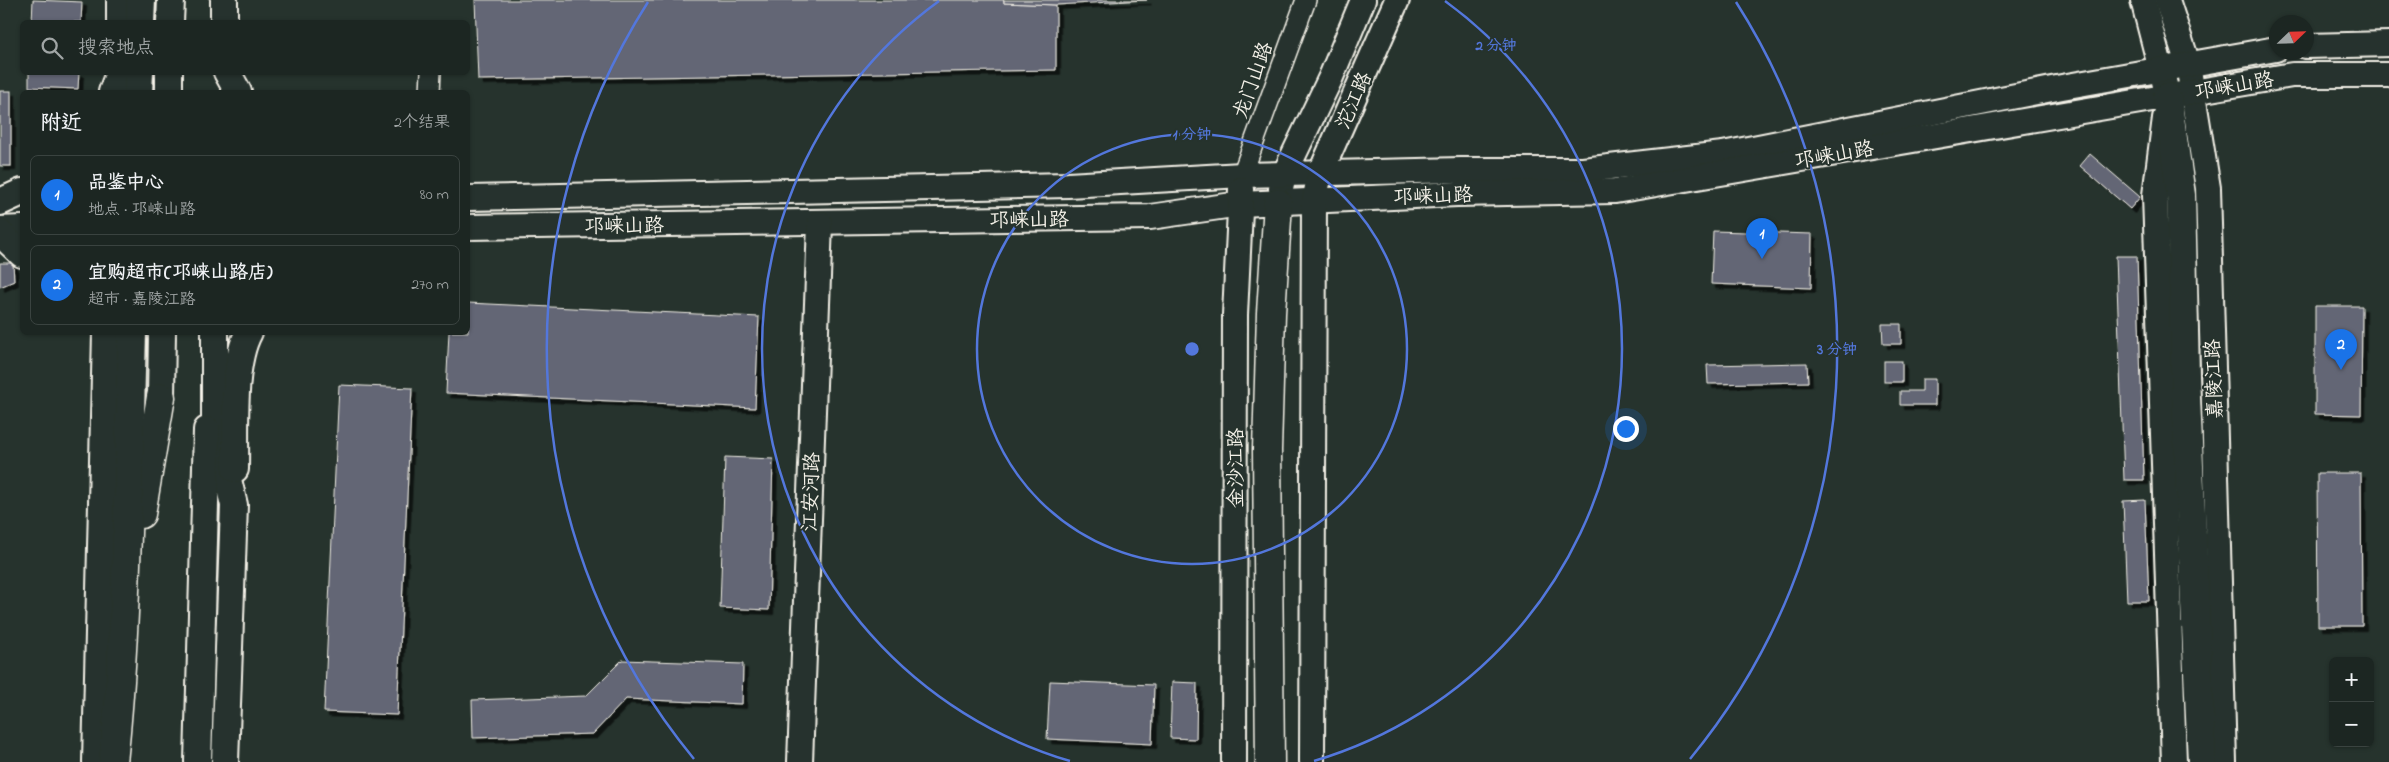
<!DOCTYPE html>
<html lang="zh">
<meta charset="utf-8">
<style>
:root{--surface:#1c2622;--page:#29322f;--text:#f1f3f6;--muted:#a0a5a5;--line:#3a4340;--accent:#1a73e8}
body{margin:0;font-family:"Indie Flower","LXGW WenKai TC",sans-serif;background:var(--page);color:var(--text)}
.controls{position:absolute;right:15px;bottom:15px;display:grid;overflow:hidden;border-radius:8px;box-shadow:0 1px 4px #0004}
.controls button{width:45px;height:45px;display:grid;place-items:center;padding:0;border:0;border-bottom:1px solid var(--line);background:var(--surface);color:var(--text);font:25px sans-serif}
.compass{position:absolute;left:2269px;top:15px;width:45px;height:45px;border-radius:50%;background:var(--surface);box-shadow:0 1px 4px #0004;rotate:67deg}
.you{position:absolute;left:1625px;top:428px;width:18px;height:18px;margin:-12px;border:4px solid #fff;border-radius:50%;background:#1a73e8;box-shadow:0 0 0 8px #1a73e833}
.badge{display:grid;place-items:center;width:32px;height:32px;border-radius:50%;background:var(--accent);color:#fff;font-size:16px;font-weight:700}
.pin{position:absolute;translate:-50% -41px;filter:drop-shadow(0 1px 2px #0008)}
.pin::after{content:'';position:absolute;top:26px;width:18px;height:15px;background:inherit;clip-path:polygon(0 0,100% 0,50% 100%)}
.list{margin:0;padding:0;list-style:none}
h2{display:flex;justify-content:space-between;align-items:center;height:65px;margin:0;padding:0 20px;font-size:21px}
h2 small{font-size:16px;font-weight:400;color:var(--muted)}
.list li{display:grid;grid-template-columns:32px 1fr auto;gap:15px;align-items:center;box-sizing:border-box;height:80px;margin:0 10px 10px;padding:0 10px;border:1px solid var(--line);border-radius:8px}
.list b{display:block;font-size:19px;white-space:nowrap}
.list p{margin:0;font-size:16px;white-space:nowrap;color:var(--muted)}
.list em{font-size:16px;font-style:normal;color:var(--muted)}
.icon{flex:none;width:28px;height:28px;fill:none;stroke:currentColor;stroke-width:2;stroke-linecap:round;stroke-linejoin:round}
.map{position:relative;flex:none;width:2389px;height:762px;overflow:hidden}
.search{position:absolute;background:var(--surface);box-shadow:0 1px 4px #0004;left:20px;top:20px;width:450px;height:55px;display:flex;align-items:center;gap:12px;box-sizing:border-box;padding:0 18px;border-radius:8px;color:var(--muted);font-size:19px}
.panel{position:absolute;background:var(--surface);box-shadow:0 1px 4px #0004;left:20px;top:90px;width:450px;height:245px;border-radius:8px}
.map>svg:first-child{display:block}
</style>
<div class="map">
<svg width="2389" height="762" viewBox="0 0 2389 762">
<defs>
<filter id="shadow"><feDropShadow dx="4.5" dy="4.5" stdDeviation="0" flood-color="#0009"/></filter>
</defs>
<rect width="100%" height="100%" fill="#26332d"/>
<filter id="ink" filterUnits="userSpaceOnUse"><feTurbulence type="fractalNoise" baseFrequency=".02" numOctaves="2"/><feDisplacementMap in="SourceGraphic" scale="10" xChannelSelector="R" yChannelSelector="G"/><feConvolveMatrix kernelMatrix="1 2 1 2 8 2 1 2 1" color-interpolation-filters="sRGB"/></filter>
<g filter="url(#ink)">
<!-- building -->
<g fill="#636674" stroke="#f4f1e8" filter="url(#shadow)">
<path d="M33,0L82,2L81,22H32Z"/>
<path d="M475,0H1004V3L1056,5V70L478,80Z"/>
<path d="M1004,0H1147L1056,5L1004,3Z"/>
<path d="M29,72H79L78,89L29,87Z"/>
<rect x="0" y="91" width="11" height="75"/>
<path d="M2090,154L2140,197L2130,209L2080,166Z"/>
<path d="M1713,231L1812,234L1811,288L1711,284Z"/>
<path d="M2116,256H2137L2144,480H2124Z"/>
<path d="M0,263H13L14,281L0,287Z"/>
<path d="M468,303L759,317L755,408L446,393L449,332H468Z"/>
<path d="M2315,306H2362L2361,415L2315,414Z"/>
<path d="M1882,324H1901V344H1883Z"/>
<rect x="1884" y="361" width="18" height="21"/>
<path d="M1807,363L1808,382L1708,384L1707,365Z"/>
<path d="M1922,379H1935V405H1900V391H1922Z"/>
<path d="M339,385L412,388L397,715L324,712Z"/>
<path d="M725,457L773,459L769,610L720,608Z"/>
<path d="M2317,473H2361L2362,626H2318Z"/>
<path d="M2145,500L2149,601H2127L2123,501Z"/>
<path d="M622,660L743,664L742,704L626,699L593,734L473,738L472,700L586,696Z"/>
<path d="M1050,681L1154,685L1152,744L1047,739Z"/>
<path d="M1172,682L1197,683L1196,739L1170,738Z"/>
</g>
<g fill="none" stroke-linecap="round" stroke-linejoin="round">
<defs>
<g id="minor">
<path d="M430,92L431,72"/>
<path d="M1242,175L1306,0"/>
</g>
<g id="tertiary">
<path d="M2143,0L2165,85"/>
<path d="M2167,0L2188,64L2208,188L2224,762"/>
<path d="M2306,46L2389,44"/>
<path d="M2165,118L2155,195L2174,762"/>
<path d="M1281,189L1284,175L1331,77L1363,0"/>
<path d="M468,198L1068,185L1242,175L1461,170H1583L1723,154L2062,87L2276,49"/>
<path d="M468,227L1150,217L1240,204L1457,194L1615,191L2292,75H2389"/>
<path d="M0,229L22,228"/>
<path d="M800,762L820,223"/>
<path d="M1234,762L1235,315L1241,189"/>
<path d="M1312,762L1314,201L1320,174L1397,0"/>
</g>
<g id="secondary">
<path d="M120,22V0"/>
<path d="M170,22L171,0"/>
<path d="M224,22V0"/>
<path d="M227,72L238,92"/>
<path d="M112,92L119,73"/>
<path d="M169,92V72"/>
<path d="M0,202L22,192"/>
<path d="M0,233L22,254"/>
<path d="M215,332V425L234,505L225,762"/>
<path d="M161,397L162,332"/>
<path d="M235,469C236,431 231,365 249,332"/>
<path d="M96,762L106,332"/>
<path d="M198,762L207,430"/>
</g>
<g id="trunk">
<path d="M140,22L141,0"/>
<path d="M138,92L139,72"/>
<path d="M2167,97L2181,195L2185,375L2202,762"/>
<path d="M141,514L161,397"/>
<path d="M113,762C128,620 128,475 132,332"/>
<path d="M1270,762L1267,450L1271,313L1278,203"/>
</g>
</defs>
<!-- minor casing -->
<use href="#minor" stroke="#f4f1e8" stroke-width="22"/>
<!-- tertiary casing -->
<use href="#tertiary" stroke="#f4f1e8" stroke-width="28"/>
<!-- secondary casing -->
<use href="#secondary" stroke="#f4f1e8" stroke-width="30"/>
<!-- trunk casing -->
<use href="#trunk" stroke="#f4f1e8" stroke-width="31"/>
<!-- minor -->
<use href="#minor" stroke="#26332d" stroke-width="19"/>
<!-- tertiary -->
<use href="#tertiary" stroke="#26332d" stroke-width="24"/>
<!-- secondary -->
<use href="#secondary" stroke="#26332d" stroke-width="26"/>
<!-- trunk -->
<use href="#trunk" stroke="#26332d" stroke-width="28"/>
</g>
</g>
<!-- distance rings -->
<g fill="none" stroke="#5377dc" stroke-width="2.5">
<circle cx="1192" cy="349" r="215"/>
<path d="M1070 761A430 430 0 0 1 939 1M1445 1A430 430 0 0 1 1314 761"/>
<path d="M694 759A645 645 0 0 1 648 2M1736 2A645 645 0 0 1 1690 759"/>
</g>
<g text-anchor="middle" stroke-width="4" stroke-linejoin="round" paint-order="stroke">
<!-- street labels -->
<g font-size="20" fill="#f4f1e8" stroke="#26332d">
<text transform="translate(1252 80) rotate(-70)" y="7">龙门山路</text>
<text transform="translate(2234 85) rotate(-10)" y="7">邛崃山路</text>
<text transform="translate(1353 100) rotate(-66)" y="7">沱江路</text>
<text transform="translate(1834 154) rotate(-10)" y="7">邛崃山路</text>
<text transform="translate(1433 195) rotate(-2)" y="7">邛崃山路</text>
<text transform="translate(1029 219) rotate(-1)" y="7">邛崃山路</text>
<text transform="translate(624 225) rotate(-1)" y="7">邛崃山路</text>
<text transform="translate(2213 379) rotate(-92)" y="7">嘉陵江路</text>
<text transform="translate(1235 468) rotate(-90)" y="7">金沙江路</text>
<text transform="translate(810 492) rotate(-88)" y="7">江安河路</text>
</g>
</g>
<circle cx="1192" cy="349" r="8" fill="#5377dc" stroke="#26332d" stroke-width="2.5"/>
<g font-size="15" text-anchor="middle" font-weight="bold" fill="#5377dc" stroke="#26332d" stroke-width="4" stroke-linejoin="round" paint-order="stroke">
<text x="1496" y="50">2 分钟</text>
<text x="1192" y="139">1 分钟</text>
<text x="1837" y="354">3 分钟</text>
</g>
</svg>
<div class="controls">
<button>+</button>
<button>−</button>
</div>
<svg class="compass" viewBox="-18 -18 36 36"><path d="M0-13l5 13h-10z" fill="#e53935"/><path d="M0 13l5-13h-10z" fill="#a0a5a5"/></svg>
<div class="you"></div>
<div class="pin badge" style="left:1762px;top:259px">1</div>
<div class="pin badge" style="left:2341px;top:370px">2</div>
<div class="search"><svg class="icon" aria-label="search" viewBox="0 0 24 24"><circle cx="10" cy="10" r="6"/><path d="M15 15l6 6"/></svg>搜索地点</div>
<section class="panel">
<h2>附近<small>2个结果</small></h2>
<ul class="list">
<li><span class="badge">1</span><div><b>品鉴中心</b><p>地点 · 邛崃山路</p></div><em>80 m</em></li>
<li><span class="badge">2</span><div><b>宜购超市(邛崃山路店)</b><p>超市 · 嘉陵江路</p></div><em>270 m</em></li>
</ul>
</section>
</div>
